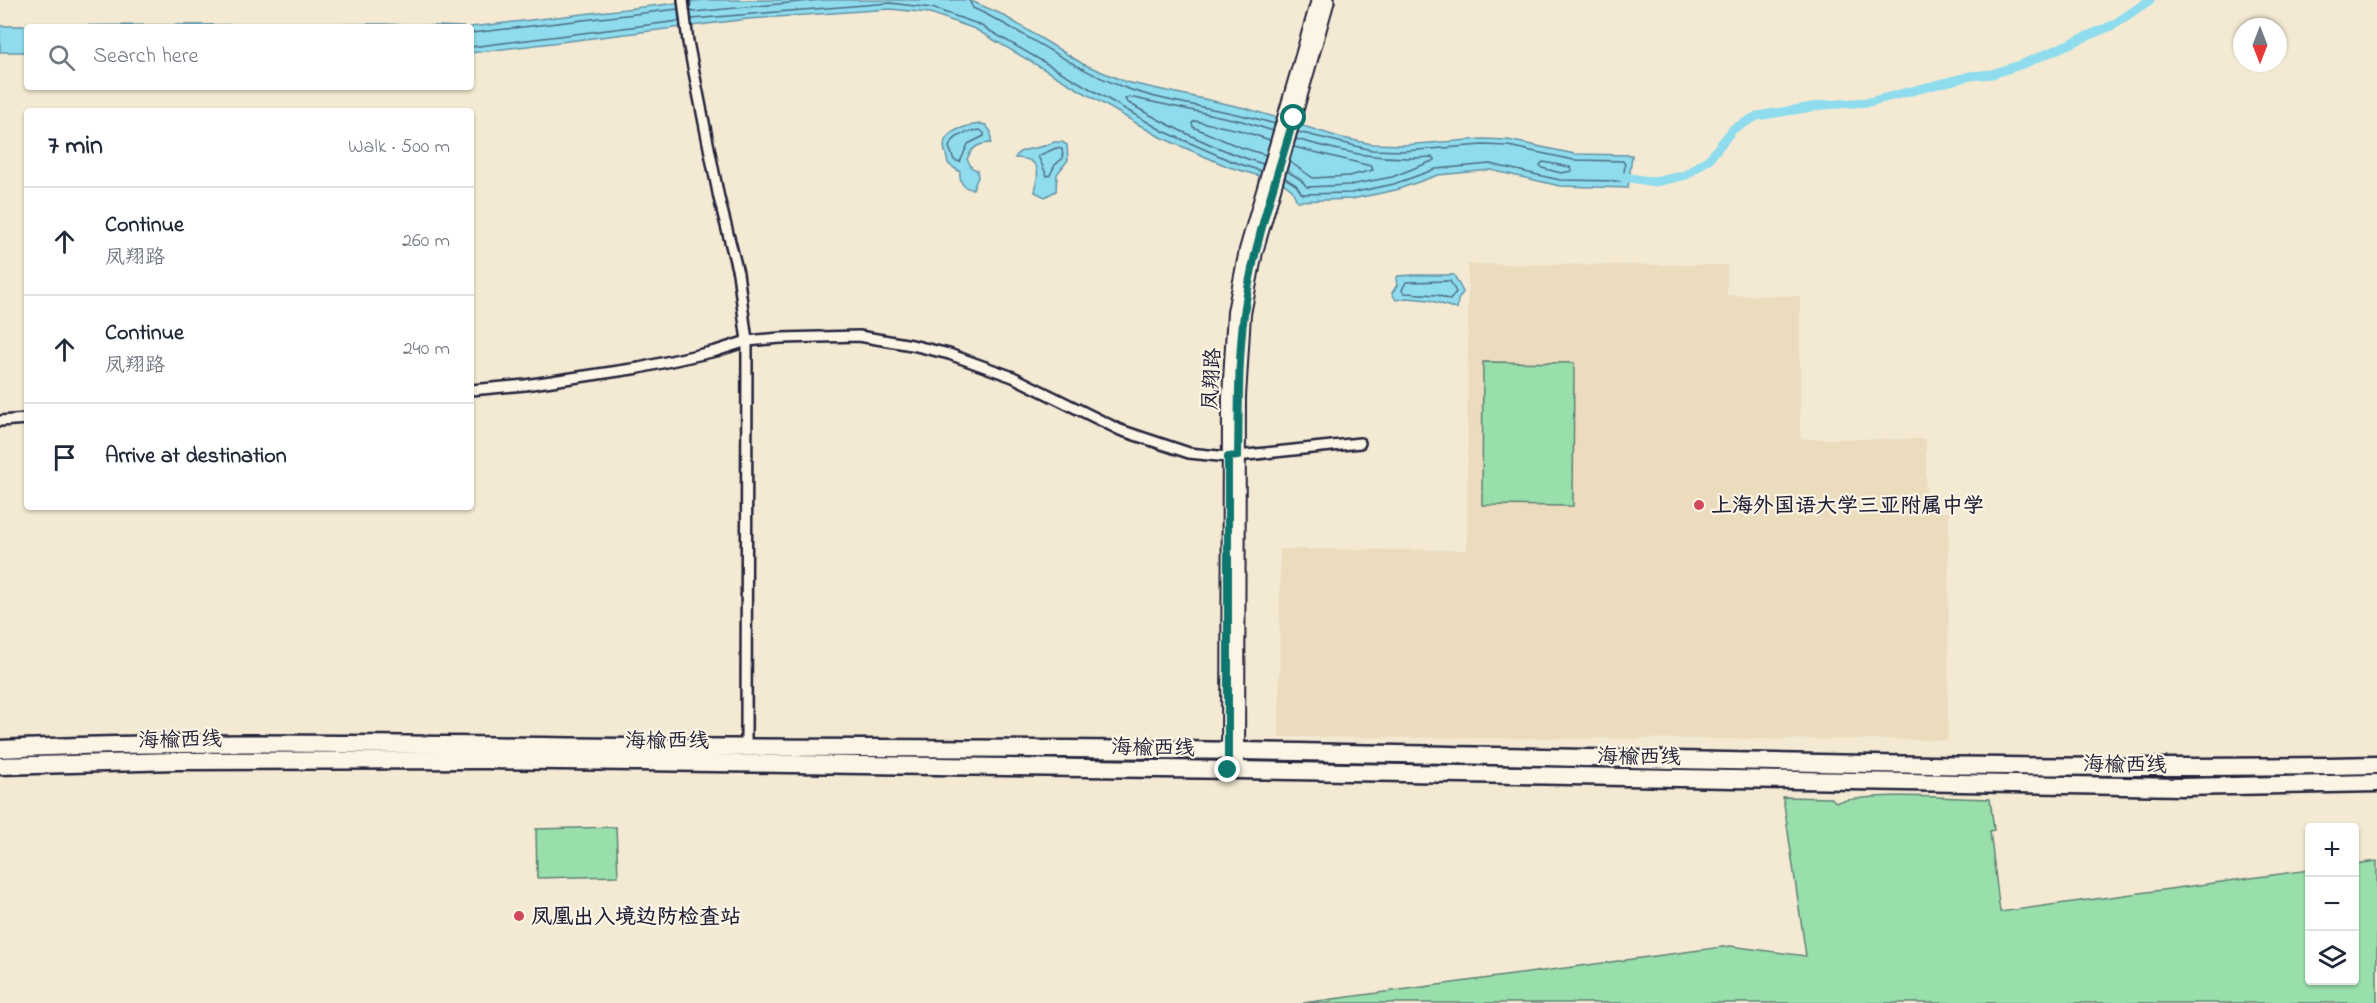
<!DOCTYPE html>
<meta charset="utf-8">
<style>
:root{--surface:#fff;--page:#f6f6f7;--text:#1f2937;--muted:#747a83;--line:#e0e1e3}
body{margin:0;font-family:"Indie Flower","LXGW WenKai TC",sans-serif;background:var(--page);color:var(--text)}
.controls{position:absolute;right:18px;bottom:18px;display:grid;overflow:hidden;border-radius:6px;box-shadow:0 2px 4px #0004}
.controls button{width:54px;height:54px;display:grid;place-items:center;padding:0;border:0;border-bottom:2px solid var(--line);background:var(--surface);color:var(--text);font:30px sans-serif}
.compass{position:absolute;left:2233px;top:18px;width:54px;height:54px;border-radius:50%;background:var(--surface);box-shadow:0 2px 4px #0004;rotate:180deg}
.stop{position:absolute;width:18px;height:18px;margin:-14px;border:4px solid #0f766e;border-radius:50%;background:#fff}
.stop.end{background:#0f766e;border-color:#fff;box-shadow:0 2px 6px #0008}
.list{margin:0;padding:0;list-style:none}
h2{display:flex;justify-content:space-between;align-items:center;height:78px;margin:0;padding:0 24px;font-size:26px}
h2 small{font-size:20px;font-weight:400;color:var(--muted)}
.list li{display:grid;grid-template-columns:39px 1fr auto;gap:18px;align-items:center;box-sizing:border-box;height:108px;padding:0 24px;border-top:2px solid var(--line)}
.list b{display:block;font-size:22px;white-space:nowrap}
.list p{margin:0;font-size:20px;white-space:nowrap;color:var(--muted)}
.list em{font-size:20px;font-style:normal;color:var(--muted)}
.icon{flex:none;width:33px;height:33px;fill:none;stroke:currentColor;stroke-width:2;stroke-linecap:round;stroke-linejoin:round}
.map{position:relative;flex:none;width:2377px;height:1003px;overflow:hidden}
.search{position:absolute;background:var(--surface);box-shadow:0 2px 4px #0004;left:24px;top:24px;width:450px;height:66px;display:flex;align-items:center;gap:15px;box-sizing:border-box;padding:0 21px;border-radius:6px;color:var(--muted);font-size:22px}
.panel{position:absolute;background:var(--surface);box-shadow:0 2px 4px #0004;left:24px;top:108px;width:450px;height:402px;border-radius:6px}
.map>svg:first-child{display:block}
</style>
<div class="map">
<svg width="2377" height="1003" viewBox="0 0 2377 1003">
<rect width="100%" height="100%" fill="#f4ead3"/>
<filter id="ink" filterUnits="userSpaceOnUse"><feTurbulence type="fractalNoise" baseFrequency=".0167" numOctaves="2"/><feDisplacementMap in="SourceGraphic" scale="12" xChannelSelector="R" yChannelSelector="G"/><feConvolveMatrix kernelMatrix="1 2 1 2 8 2 1 2 1" color-interpolation-filters="sRGB"/></filter>
<g filter="url(#ink)">
<!-- built -->
<path fill="#ebdcbe" d="M1468,264L1727,265V295L1800,296V439H1926V498L1935,512H1949L1948,740L1279,737L1280,549L1467,550Z"/>
<!-- green -->
<g fill="#99dfac" stroke="#5e8074" stroke-width="1.5">
<path d="M1483,362L1574,363L1573,506L1482,505Z"/>
<path d="M1783,797L1831,798L1836,802C1886,792 1939,798 1990,799L1994,830L1990,831L2000,912L2309,870L2310,980H2354L2355,864L2377,861V1003H1303L1730,946L1806,956Z"/>
<path d="M616,827L618,876L537,878L536,829Z"/>
</g>
<!-- water -->
<g fill="#8edced" stroke="#6392a6" stroke-width="1.5">
<path d="M703,0H969L1001,14L1083,64L1126,82L1245,108L1342,138L1372,144L1403,145L1483,139L1508,140L1575,154L1632,155L1628,188L1560,186L1491,170L1438,175L1396,190L1352,199L1297,201L1292,190L1283,183L1229,167L1160,137L975,29L930,13L890,9L748,19L471,53V27Z"/>
<path d="M381,24L464,27H27V52H0V26Z"/>
<path d="M980,124L986,125L991,132V143C978,144 973,146 967,159L972,168L977,170L978,177L973,189C963,189 959,181 960,172C957,169 951,167 948,163C948,163 946,155 946,154C937,133 963,126 980,124Z"/>
<path d="M1054,142H1062L1067,145L1068,160L1057,174L1056,191L1045,197L1035,192C1039,173 1042,158 1015,158L1018,153C1030,147 1042,149 1054,142Z"/>
<path d="M1413,275H1454L1463,292L1458,300L1457,309L1429,300L1407,298L1396,300L1392,293L1397,285L1396,279L1398,276Z"/>
</g>
<g fill="none" stroke-linecap="round" stroke-linejoin="round">
<!-- shore -->
<g stroke="#4d6c82" stroke-width="1.5">
<path d="M691,0L690,9L693,12L821,0"/>
<path d="M969,0L973,8C1024,31 1069,67 1123,87C1171,105 1225,108 1275,124"/>
<path d="M691,19L890,3L932,8L978,24L1163,131L1231,161L1261,171"/>
<path d="M471,33L678,9"/>
<path d="M471,47L679,21"/>
<path d="M980,130L984,133V136L968,144L960,162L954,160L949,147C954,135 968,131 980,130Z"/>
<path d="M1056,148L1062,149L1063,158L1055,165L1050,175L1047,176L1038,156Z"/>
<path d="M1266,155L1237,146L1193,127L1192,123L1195,121L1239,130L1270,140"/>
<path d="M1290,162L1313,178L1349,176L1373,170L1371,166L1294,147"/>
<path d="M1543,162L1570,167L1572,171L1561,173L1542,168L1540,165Z"/>
<path d="M1263,164C1215,149 1170,127 1127,102L1125,99L1129,97L1242,121L1273,131"/>
<path d="M1287,171L1300,179L1307,187L1350,185L1392,177L1435,160L1432,157C1381,161 1346,153 1296,139"/>
<path d="M1285,178L1296,185L1302,194L1351,193L1394,184L1436,169L1490,164L1560,180L1621,181L1623,179L1625,165L1623,161L1574,160L1508,146L1483,145L1403,151L1372,150L1298,132"/>
<path d="M1450,281L1456,292L1450,300L1438,295L1405,293L1402,290L1406,282Z"/>
</g>
<!-- canal -->
<path stroke="#8edced" stroke-width="9" d="M1618,176L1655,182L1686,175L1710,158L1733,129L1757,116L1824,105L1869,102L1970,76L1992,74L2023,64L2113,25L2150,0"/>
<defs>
<g id="minor">
<path d="M683,0L688,42L719,198L738,273L747,341L746,747"/>
<path d="M471,390L525,385L639,368L716,351L747,341L781,338L859,336L912,345L949,354L1013,377L1120,430L1189,453L1228,457L1360,443"/>
<path d="M0,421L27,419"/>
</g>
<g id="tertiary">
<path d="M1228,770L1229,397L1234,312L1246,250L1318,0"/>
<path d="M1238,770L1239,397L1244,314L1256,252L1328,0"/>
</g>
<g id="trunk">
<path d="M0,749C207,739 414,745 621,747C880,748 1139,748 1398,754C1724,760 2051,772 2377,765"/>
<path d="M0,766L176,761L487,760L1238,770L2182,787L2377,783"/>
</g>
</defs>
<!-- minor casing -->
<use href="#minor" stroke="#22223b" stroke-width="14"/>
<!-- tertiary casing -->
<use href="#tertiary" stroke="#22223b" stroke-width="16"/>
<!-- trunk casing -->
<use href="#trunk" stroke="#22223b" stroke-width="21"/>
<!-- minor -->
<use href="#minor" stroke="#fcf5e5" stroke-width="9"/>
<!-- tertiary -->
<use href="#tertiary" stroke="#fcf5e5" stroke-width="12"/>
<!-- trunk -->
<use href="#trunk" stroke="#fcf5e5" stroke-width="16"/>
</g>
</g>
<g fill="none" stroke-linecap="round" stroke-linejoin="round" filter="url(#ink)">
<!-- route -->
<path stroke="#0f766e" stroke-width="8" d="M1228,770V457L1238,456C1239,409 1238,361 1244,314C1253,247 1275,182 1294,118"/>
</g>
<!-- markers -->
<g fill="#d1495b" stroke="#fcf5e5" stroke-width="2">
<circle cx="1699" cy="505" r="6"/>
<circle cx="519" cy="916" r="6"/>
</g>
<g text-anchor="middle" stroke-width="4.5" stroke-linejoin="round" paint-order="stroke">
<!-- street labels -->
<g font-size="21" fill="#22223b" stroke="#fcf5e5">
<text transform="translate(1211 379) rotate(-87)" y="7">凤翔路</text>
<text transform="translate(180 739) rotate(-1)" y="7">海榆西线</text>
<text x="667" y="747">海榆西线</text>
<text transform="translate(1153 747) rotate(1)" y="7">海榆西线</text>
<text transform="translate(1639 756) rotate(1)" y="7">海榆西线</text>
<text transform="translate(2125 764) rotate(1)" y="7">海榆西线</text>
</g>
<!-- poi labels -->
<g font-size="21" font-weight="bold" fill="#22223b" stroke="#fcf5e5" text-anchor="start">
<text x="1711" y="512">上海外国语大学三亚附属中学</text>
<text x="531" y="923">凤凰出入境边防检查站</text>
</g>
</g>
</svg>
<div class="controls">
<button>+</button>
<button>−</button>
<button><svg class="icon" aria-label="layers" viewBox="0 0 24 24"><path d="M12 4l9 5-9 5-9-5zM3 14l9 5 9-5"/></svg></button>
</div>
<svg class="compass" viewBox="-18 -18 36 36"><path d="M0-13l5 13h-10z" fill="#e53935"/><path d="M0 13l5-13h-10z" fill="#747a83"/></svg>
<div class="stop" style="left:1294px;top:118px"></div>
<div class="stop end" style="left:1228px;top:770px"></div>
<div class="search"><svg class="icon" aria-label="search" viewBox="0 0 24 24"><circle cx="10" cy="10" r="6"/><path d="M15 15l6 6"/></svg>Search here</div>
<section class="panel">
<h2>7 min<small>Walk · 500 m</small></h2>
<ul class="list">
<li><svg class="icon" aria-label="ahead" viewBox="0 0 24 24"><path d="M12 20V5M6 11l6-6 6 6"/></svg><div><b>Continue</b><p>凤翔路</p></div><em>260 m</em></li>
<li><svg class="icon" aria-label="ahead" viewBox="0 0 24 24"><path d="M12 20V5M6 11l6-6 6 6"/></svg><div><b>Continue</b><p>凤翔路</p></div><em>240 m</em></li>
<li><svg class="icon" aria-label="arrive" viewBox="0 0 24 24"><path d="M6 21V4h12l-3 4 3 4H6"/></svg><div><b>Arrive at destination</b></div></li>
</ul>
</section>
</div>
